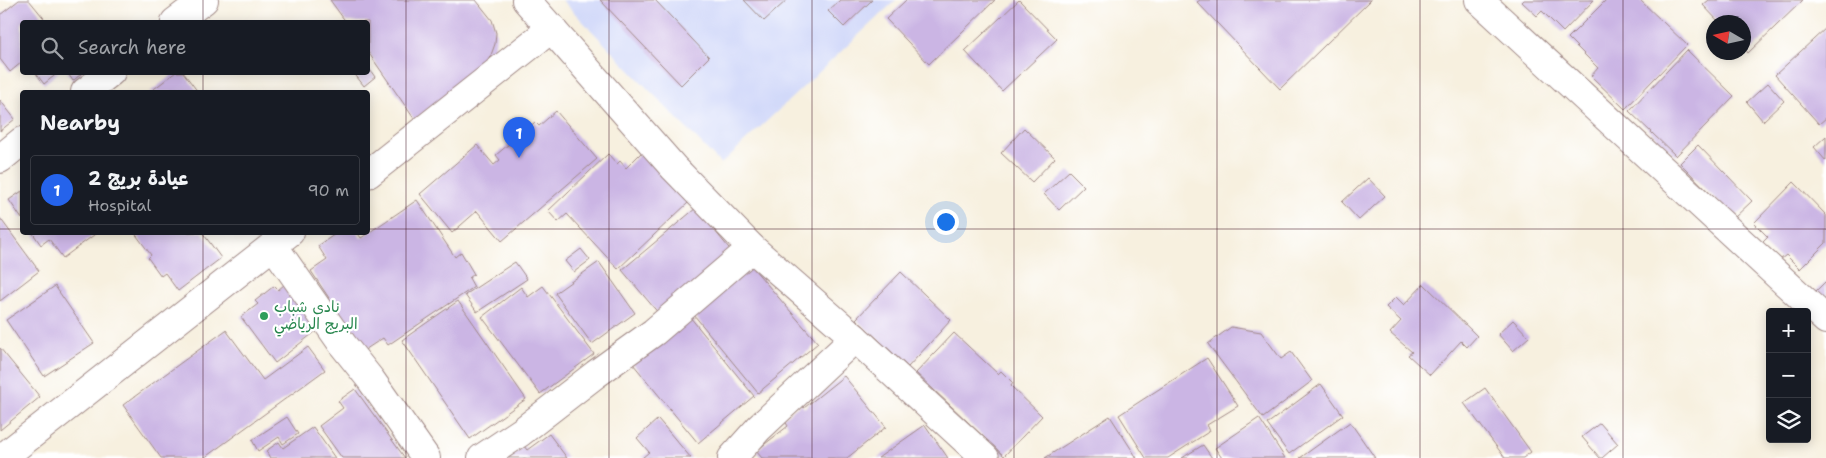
<!DOCTYPE html>
<meta charset="utf-8">
<style>
:root{--surface:#171b24;--page:#242831;--text:#f1f3f6;--muted:#9ea1a6;--line:#363941;--accent:#2563eb}
body{margin:0;font-family:"Shantell Sans","Playpen Sans Arabic",sans-serif;background:var(--page);color:var(--text)}
.controls{position:absolute;right:15px;bottom:15px;display:grid;overflow:hidden;border-radius:5px;box-shadow:0 2px 12px #0003}
.controls button{width:45px;height:45px;display:grid;place-items:center;padding:0;border:0;border-bottom:1px solid var(--line);background:var(--surface);color:var(--text);font:25px sans-serif}
.compass{position:absolute;left:1706px;top:15px;width:45px;height:45px;border-radius:50%;background:var(--surface);box-shadow:0 2px 12px #0003;rotate:279deg}
.you{position:absolute;left:945px;top:221px;width:18px;height:18px;margin:-12px;border:4px solid #fff;border-radius:50%;background:#1a73e8;box-shadow:0 0 0 8px #1a73e833}
.badge{display:grid;place-items:center;width:32px;height:32px;border-radius:50%;background:var(--accent);color:#fff;font-size:16px;font-weight:700}
.pin{position:absolute;translate:-50% -41px;filter:drop-shadow(0 1px 2px #0008)}
.pin::after{content:'';position:absolute;top:26px;width:18px;height:15px;background:inherit;clip-path:polygon(0 0,100% 0,50% 100%)}
.list{margin:0;padding:0;list-style:none}
h2{display:flex;justify-content:space-between;align-items:center;height:65px;margin:0;padding:0 20px;font-size:21px}
h2 small{font-size:16px;font-weight:400;color:var(--muted)}
.list li{display:grid;grid-template-columns:32px 1fr auto;gap:15px;align-items:center;box-sizing:border-box;height:70px;margin:0 10px 10px;padding:0 10px;border:1px solid var(--line);border-radius:5px}
.list b{display:block;font-size:19px;white-space:nowrap}
.list p{margin:0;font-size:16px;white-space:nowrap;color:var(--muted)}
.list em{font-size:16px;font-style:normal;color:var(--muted)}
.icon{flex:none;width:28px;height:28px;fill:none;stroke:currentColor;stroke-width:2;stroke-linecap:round;stroke-linejoin:round}
.map{position:relative;flex:none;width:1826px;height:458px;overflow:hidden}
.search{position:absolute;background:var(--surface);box-shadow:0 2px 12px #0003;left:20px;top:20px;width:350px;height:55px;display:flex;align-items:center;gap:12px;box-sizing:border-box;padding:0 18px;border-radius:5px;color:var(--muted);font-size:19px}
.panel{position:absolute;background:var(--surface);box-shadow:0 2px 12px #0003;left:20px;top:90px;width:350px;height:145px;border-radius:5px}
.map>svg:first-child{display:block}
</style>
<div class="map">
<svg width="1826" height="458" viewBox="0 0 1826 458">
<rect width="100%" height="100%" fill="#fff"/>
<filter id="ink" filterUnits="userSpaceOnUse"><feTurbulence type="fractalNoise" baseFrequency=".02" numOctaves="2"/><feDisplacementMap in="SourceGraphic" scale="10" xChannelSelector="R" yChannelSelector="G"/><feConvolveMatrix kernelMatrix="1 2 1 2 8 2 1 2 1" color-interpolation-filters="sRGB"/></filter>
<filter id="wash" filterUnits="userSpaceOnUse"><feTurbulence type="fractalNoise" baseFrequency=".0096" numOctaves="4" result="noise"/><feDisplacementMap in="SourceGraphic" scale="20" xChannelSelector="R" yChannelSelector="G"/><feGaussianBlur stdDeviation="1.12" result="paint"/><feColorMatrix in="noise" values="0 0 0 0 0 0 0 0 0 0 0 0 0 0 0 0 0 1.4 0 .05"/><feComposite in="paint" operator="in"/></filter>
<g filter="url(#wash)">
<rect width="100%" height="100%" fill="#f7f0df"/>
<!-- built -->
<path fill="#d2d9f9" d="M562,0H896L721,164Z"/>
<g id="blocks">
<!-- building -->
<g fill="#cbb5e4">
<path d="M19,0H29L47,22H22V62L10,72L0,59V15Z"/>
<path d="M330,0H476L492,20L496,33L495,44L491,55L485,65L415,120L368,52V22H346Z"/>
<path d="M600,0H655L709,57L681,85Z"/>
<path d="M744,0H787L764,21Z"/>
<path d="M840,0H872L844,27L828,11Z"/>
<path d="M906,0H995L929,64L886,19Z"/>
<path d="M1019,0L1057,39L1002,91L965,51Z"/>
<path d="M1200,0H1371L1280,89L1197,2Z"/>
<path d="M1524,0H1594L1563,32L1542,11L1537,16L1522,2Z"/>
<path d="M1606,0H1640L1687,45L1625,109L1591,76L1598,68L1568,38Z"/>
<path d="M1709,0H1803L1748,53L1744,48V22H1719L1703,5Z"/>
<path d="M1826,28V118L1819,124L1775,75Z"/>
<path d="M1687,50L1734,96L1676,156L1629,111Z"/>
<path d="M368,67L375,77L364,86L353,72H368Z"/>
<path d="M35,72H59L44,84Z"/>
<path d="M67,72H83L73,81Z"/>
<path d="M176,72H183L198,92H150Z"/>
<path d="M1768,83L1784,101L1763,121L1747,102Z"/>
<path d="M0,100L15,119L0,131Z"/>
<path d="M556,111L597,159L502,241L477,211L452,233L420,194L477,145L494,165L500,160L496,155L535,122L539,126Z"/>
<path d="M1024,128L1055,158L1032,182L1001,153Z"/>
<path d="M1826,136V161L1814,147Z"/>
<path d="M1698,145L1752,201L1734,218L1680,163Z"/>
<path d="M642,152L689,202L618,269L567,214L558,222L548,211L608,154L617,164L620,161L626,168Z"/>
<path d="M1069,171L1084,186L1059,210L1044,194Z"/>
<path d="M1368,178L1385,196L1359,220L1342,202Z"/>
<path d="M1794,182L1826,215V243L1800,269L1786,255L1780,260L1762,243L1768,237L1754,223Z"/>
<path d="M22,191V219L9,200Z"/>
<path d="M417,200L455,257L461,252L474,274L469,278L474,287L388,345L383,338L357,355L323,303L329,298L311,271L327,260L318,246L338,232H357L361,238Z"/>
<path d="M696,208L733,253L660,315L622,270Z"/>
<path d="M0,218L39,271L0,301Z"/>
<path d="M32,232H98L63,258L49,239L41,245Z"/>
<path d="M134,232H202L221,258L178,291L165,273L161,276L148,258L151,255Z"/>
<path d="M581,249L590,260L574,272L565,261Z"/>
<path d="M746,260L818,343L758,393L689,309Z"/>
<path d="M515,262L527,279L477,312L465,295Z"/>
<path d="M599,262L635,313L592,344L555,293Z"/>
<path d="M901,272L951,320L908,367L856,319Z"/>
<path d="M291,279L325,324L275,363L241,317L258,304L255,301L274,286L278,290Z"/>
<path d="M1826,281V314L1809,298Z"/>
<path d="M1424,284L1477,336L1467,347L1461,341L1430,375L1408,355L1412,352L1390,333L1401,321L1386,307L1396,297L1404,305Z"/>
<path d="M55,286L94,343L44,376L6,320Z"/>
<path d="M543,286L594,354L540,394L482,317L521,287L528,297Z"/>
<path d="M458,301L526,399L470,439L402,340Z"/>
<path d="M690,317L754,396L698,443L633,364Z"/>
<path d="M1513,320L1529,337L1513,351L1498,334Z"/>
<path d="M1231,327L1261,332L1281,359L1291,352L1312,381L1263,418L1208,344Z"/>
<path d="M226,330L263,380L308,347L325,370L204,458H161L123,405Z"/>
<path d="M954,333L998,374L1001,371L1013,383L1011,386L1042,416L1004,456L916,373Z"/>
<path d="M0,348L40,397L0,430Z"/>
<path d="M1207,358L1238,406L1207,425L1210,431L1168,458H1146L1119,415Z"/>
<path d="M844,376L886,427L847,458H762L756,451L788,426L783,418L801,404L804,408Z"/>
<path d="M1321,384L1343,415L1289,454L1267,424Z"/>
<path d="M1485,388L1531,452L1523,458H1505L1464,403Z"/>
<path d="M355,389L405,458H342L319,426L343,408L338,401Z"/>
<path d="M1110,416L1137,458H1045Z"/>
<path d="M287,417L298,434L283,444L279,437L258,451L252,440Z"/>
<path d="M1259,418L1285,458H1222L1215,448Z"/>
<path d="M658,419L691,458H642L649,452L637,438Z"/>
<path d="M1350,422L1375,458H1300Z"/>
<path d="M1600,423L1618,444L1602,458H1600L1582,437Z"/>
<path d="M925,425L948,458H878Z"/>
<path d="M313,427L335,458H270L266,451L279,442L283,448Z"/>
<path d="M549,434L567,458H507L524,446L527,450Z"/>
<path d="M1203,445L1212,458H1182Z"/>
</g>
</g>
</g>
<g filter="url(#ink)">
<use href="#blocks" fill-opacity="0" stroke="#a08885" stroke-width="1"/>
<g fill="none" stroke-linecap="round" stroke-linejoin="round">
<defs>
<g id="minor">
<path d="M526,0L674,168L752,248L855,338L985,458"/>
<path d="M1479,0L1826,320"/>
<path d="M175,22L204,0"/>
<path d="M85,92L111,72"/>
<path d="M0,159L22,141"/>
<path d="M368,174L552,28"/>
<path d="M273,245L343,345L371,380L426,458"/>
<path d="M2,458L290,232"/>
<path d="M482,458L521,432L596,374L654,332L752,248"/>
<path d="M732,458L759,428L855,338"/>
</g>
</defs>
<!-- minor casing -->
<use href="#minor" stroke="#a08885" stroke-width="30"/>
<!-- minor -->
<use href="#minor" stroke="#fff" stroke-width="28"/>
</g>
</g>
<!-- grid -->
<path fill="none" stroke="#4a1f2b" stroke-width="1" stroke-opacity="0.55" d="M203,0V22M406,0V458M609,0V458M812,0V458M1014,0V458M1217,0V458M1420,0V458M1623,0V458M203,72V92M0,229H22M368,229H1826M203,232V458"/>
<!-- markers -->
<circle fill="#2e9e5b" stroke="#fff" stroke-width="2" cx="264" cy="316" r="5"/>
<g text-anchor="middle" stroke-width="4.5" stroke-linejoin="round" paint-order="stroke">
<!-- leisure labels -->
<g font-size="15" fill="#27864d" stroke="#fff" text-anchor="start">
<text x="274" y="312">نادي شباب<tspan x="274" dy="17">البريج الرياضي</tspan></text>
</g>
</g>
</svg>
<div class="controls">
<button>+</button>
<button>−</button>
<button><svg class="icon" aria-label="layers" viewBox="0 0 24 24"><path d="M12 4l9 5-9 5-9-5zM3 14l9 5 9-5"/></svg></button>
</div>
<svg class="compass" viewBox="-18 -18 36 36"><path d="M0-13l5 13h-10z" fill="#e53935"/><path d="M0 13l5-13h-10z" fill="#9ea1a6"/></svg>
<div class="you"></div>
<div class="pin badge" style="left:519px;top:158px">1</div>
<div class="search"><svg class="icon" aria-label="search" viewBox="0 0 24 24"><circle cx="10" cy="10" r="6"/><path d="M15 15l6 6"/></svg>Search here</div>
<section class="panel">
<h2>Nearby<small></small></h2>
<ul class="list">
<li><span class="badge">1</span><div><b>عيادة بريج 2</b><p>Hospital</p></div><em>90 m</em></li>
</ul>
</section>
</div>
